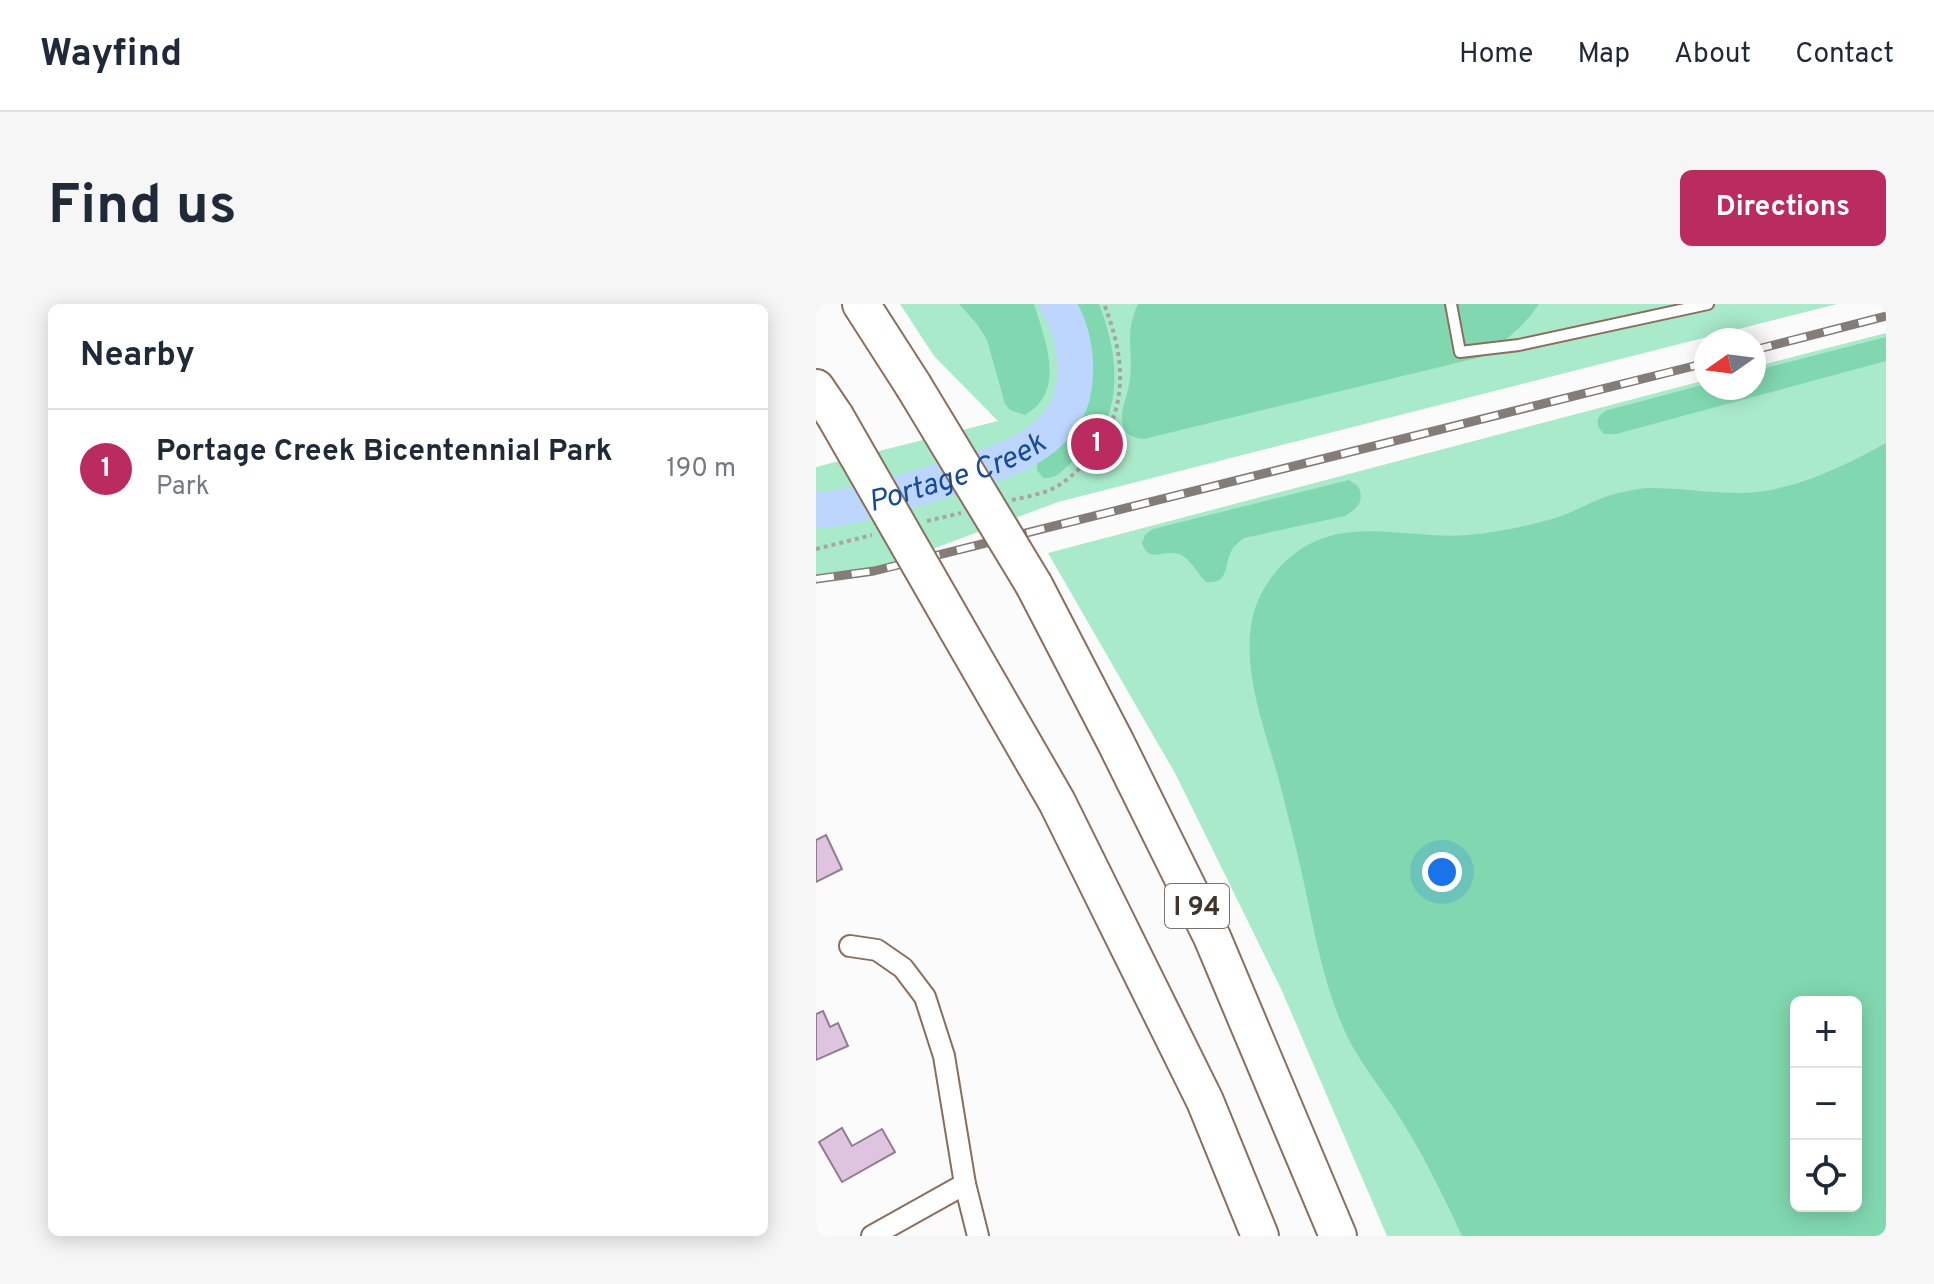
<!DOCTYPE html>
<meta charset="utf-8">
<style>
:root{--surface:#fff;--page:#f6f6f7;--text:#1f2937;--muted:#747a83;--line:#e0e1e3;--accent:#ba2c5f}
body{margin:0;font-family:Overpass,sans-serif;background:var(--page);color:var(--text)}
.controls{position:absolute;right:24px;bottom:24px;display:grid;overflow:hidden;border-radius:12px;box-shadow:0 4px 20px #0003}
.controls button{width:72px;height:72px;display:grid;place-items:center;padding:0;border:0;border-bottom:2px solid var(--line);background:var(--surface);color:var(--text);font:40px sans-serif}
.compass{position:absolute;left:878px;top:24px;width:72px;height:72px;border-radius:50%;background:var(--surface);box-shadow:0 4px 20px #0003;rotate:256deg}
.you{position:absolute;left:626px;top:568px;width:28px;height:28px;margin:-20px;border:6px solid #fff;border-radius:50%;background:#1a73e8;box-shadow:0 0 0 12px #1a73e833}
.badge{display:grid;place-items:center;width:52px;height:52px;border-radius:50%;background:var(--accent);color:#fff;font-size:26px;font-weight:700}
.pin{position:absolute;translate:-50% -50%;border:4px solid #fff;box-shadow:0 2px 8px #0006}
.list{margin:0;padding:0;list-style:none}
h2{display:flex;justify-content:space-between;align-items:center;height:104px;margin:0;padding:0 32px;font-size:34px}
h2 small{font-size:26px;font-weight:400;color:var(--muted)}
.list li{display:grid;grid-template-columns:52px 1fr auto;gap:24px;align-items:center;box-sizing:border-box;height:120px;padding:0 32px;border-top:2px solid var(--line)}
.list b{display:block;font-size:30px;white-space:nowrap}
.list p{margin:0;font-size:26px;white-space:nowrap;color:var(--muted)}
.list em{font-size:26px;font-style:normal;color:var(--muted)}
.icon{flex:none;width:44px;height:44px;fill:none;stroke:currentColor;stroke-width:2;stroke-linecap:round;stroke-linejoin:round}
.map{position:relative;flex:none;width:1070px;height:932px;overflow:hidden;border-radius:12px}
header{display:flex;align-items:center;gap:48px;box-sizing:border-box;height:112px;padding:0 40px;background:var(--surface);border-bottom:2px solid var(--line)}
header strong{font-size:38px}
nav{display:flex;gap:44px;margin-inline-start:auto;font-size:28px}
.intro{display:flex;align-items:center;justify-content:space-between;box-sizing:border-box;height:192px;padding:0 48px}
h1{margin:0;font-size:56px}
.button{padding:20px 36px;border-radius:12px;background:var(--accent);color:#fff;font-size:28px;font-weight:700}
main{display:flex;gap:48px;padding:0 48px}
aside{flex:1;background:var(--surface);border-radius:12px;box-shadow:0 4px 20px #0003}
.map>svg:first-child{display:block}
</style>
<header>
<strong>Wayfind</strong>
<nav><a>Home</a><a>Map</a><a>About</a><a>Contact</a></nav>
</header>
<div class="intro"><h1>Find us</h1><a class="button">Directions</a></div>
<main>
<aside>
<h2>Nearby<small></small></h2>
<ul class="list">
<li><span class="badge">1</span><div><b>Portage Creek Bicentennial Park</b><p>Park</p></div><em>190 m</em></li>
</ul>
</aside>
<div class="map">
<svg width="1070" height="932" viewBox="0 0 1070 932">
<rect width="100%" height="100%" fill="#fbfbfb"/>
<!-- green -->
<g fill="#a9eacb" fill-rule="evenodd">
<path d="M84,0H1021L242,198L58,267L0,271V163L182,117L118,52Z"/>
<path d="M1070,29V932H571L466,687L360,471L232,249L890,76V84H938V63ZM980,698H1040V902H980Z"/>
</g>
<!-- forest -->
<g fill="#81d8b0" fill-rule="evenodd">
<path d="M143,0H218C229,36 251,87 209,111L194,106L189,100L171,36L161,20Z"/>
<path d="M253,0H283C297,35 306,81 290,117C283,131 270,145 258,156C249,164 240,176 227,174L221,166C220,151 230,146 239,135C278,89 277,53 253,0Z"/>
<path d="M322,0H723C708,23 688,38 665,53L328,135C320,134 312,133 308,124C302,110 311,94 313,80C319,50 307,32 322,0Z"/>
<path d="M1070,33V57L800,130H788C778,121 780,111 792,106L890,80V84H938V67Z"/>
<path d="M1070,139V932H646C626,889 605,846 579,806C563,782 544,758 531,732C504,674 496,610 481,548C475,524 469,500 463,476C449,425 426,370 436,316C442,287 461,261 485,245C535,212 597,236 652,231C684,228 714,222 745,212C767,204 784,192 808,188C817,186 826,184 835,184C864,184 894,189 923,189C973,189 1027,163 1070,139ZM980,698H1040V902H980Z"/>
<path d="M533,176L542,182C549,196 542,204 529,212L428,234C422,239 417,242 414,250C408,265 412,280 390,278C382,270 376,258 367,252C351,242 333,262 326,239L329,231L337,225Z"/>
</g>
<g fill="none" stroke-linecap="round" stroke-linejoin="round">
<!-- river -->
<path stroke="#bcd6fd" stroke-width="36" id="s1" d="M0,206C42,203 80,191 120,178C176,161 258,144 259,70C260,45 254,21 241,0"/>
</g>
<!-- building -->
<g fill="#dec4de" stroke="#927b92" stroke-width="2">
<path d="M10,531L26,565L0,578V536Z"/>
<path d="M7,707L14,723L22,719L32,742L0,756V710Z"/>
<path d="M26,824L36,842L66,825L79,848L26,878L3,838Z"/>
</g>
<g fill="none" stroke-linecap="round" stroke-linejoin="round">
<defs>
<path id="lane" d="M635,0L644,48L703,41L892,0"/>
<g id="street">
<path d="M34,642L61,646L87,664L109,693L128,752L149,880L162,932"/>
<path d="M56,932L149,880"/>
</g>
<g id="highway">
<path d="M45,0L97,81"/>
<path d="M0,84L19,112"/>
<path d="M218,281L300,439L396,633L522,932"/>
<path d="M140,323L241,498L389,797L444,932"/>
</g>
</defs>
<!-- lane casing -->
<use href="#lane" stroke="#8a6f5d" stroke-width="14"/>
<!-- street casing -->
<use href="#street" stroke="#8a6f5d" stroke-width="24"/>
<!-- highway casing -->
<use href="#highway" stroke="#8a6f5d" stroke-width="40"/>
<!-- path -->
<g stroke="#a9a4a1" stroke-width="4" stroke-dasharray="4 4" stroke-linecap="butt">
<path d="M196,196C210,193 226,190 238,184C252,177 265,163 275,152C314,105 309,53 288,0"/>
<path d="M111,217L145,209"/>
<path d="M0,245L56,231"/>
</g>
<!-- lane -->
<use href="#lane" stroke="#fff" stroke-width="10"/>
<!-- street -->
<use href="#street" stroke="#fff" stroke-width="20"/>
<!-- highway -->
<use href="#highway" stroke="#fff" stroke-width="36"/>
<defs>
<g id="rail">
<path d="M938,46L1070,12"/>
<path d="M0,275L58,267L890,59"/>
</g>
</defs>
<!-- rail casing -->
<use href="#rail" stroke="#847c77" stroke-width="9"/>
<!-- rail -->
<use href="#rail" stroke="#fff" stroke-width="6" stroke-dasharray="18" stroke-linecap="butt"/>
<defs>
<g id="highway-bridge">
<path d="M97,81L218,281"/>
<path d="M19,112L140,323"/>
</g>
</defs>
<!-- highway-bridge casing -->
<use href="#highway-bridge" stroke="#8a6f5d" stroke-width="40" stroke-linecap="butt"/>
<!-- highway-bridge -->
<use href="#highway-bridge" stroke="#fff" stroke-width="36"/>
</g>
<g text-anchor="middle" stroke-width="7" stroke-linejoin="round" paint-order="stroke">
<!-- shield labels -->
<rect fill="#fff" stroke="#79716b" stroke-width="2" x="349" y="580" width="64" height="44" rx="6"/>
<g font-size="26" font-weight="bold" fill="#40342c">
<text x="381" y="611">I 94</text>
</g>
<!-- water labels -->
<g font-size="30" font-style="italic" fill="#1a4a94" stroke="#fff">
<text dy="10" stroke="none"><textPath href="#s1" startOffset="146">Portage Creek</textPath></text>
</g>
</g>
</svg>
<div class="controls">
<button>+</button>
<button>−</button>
<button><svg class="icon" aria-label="locate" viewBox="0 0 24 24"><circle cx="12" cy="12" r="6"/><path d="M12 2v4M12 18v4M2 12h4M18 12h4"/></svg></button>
</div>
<svg class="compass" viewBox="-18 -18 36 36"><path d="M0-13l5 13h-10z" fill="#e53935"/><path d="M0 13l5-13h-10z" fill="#747a83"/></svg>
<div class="you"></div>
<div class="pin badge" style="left:281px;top:140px">1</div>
</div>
</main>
